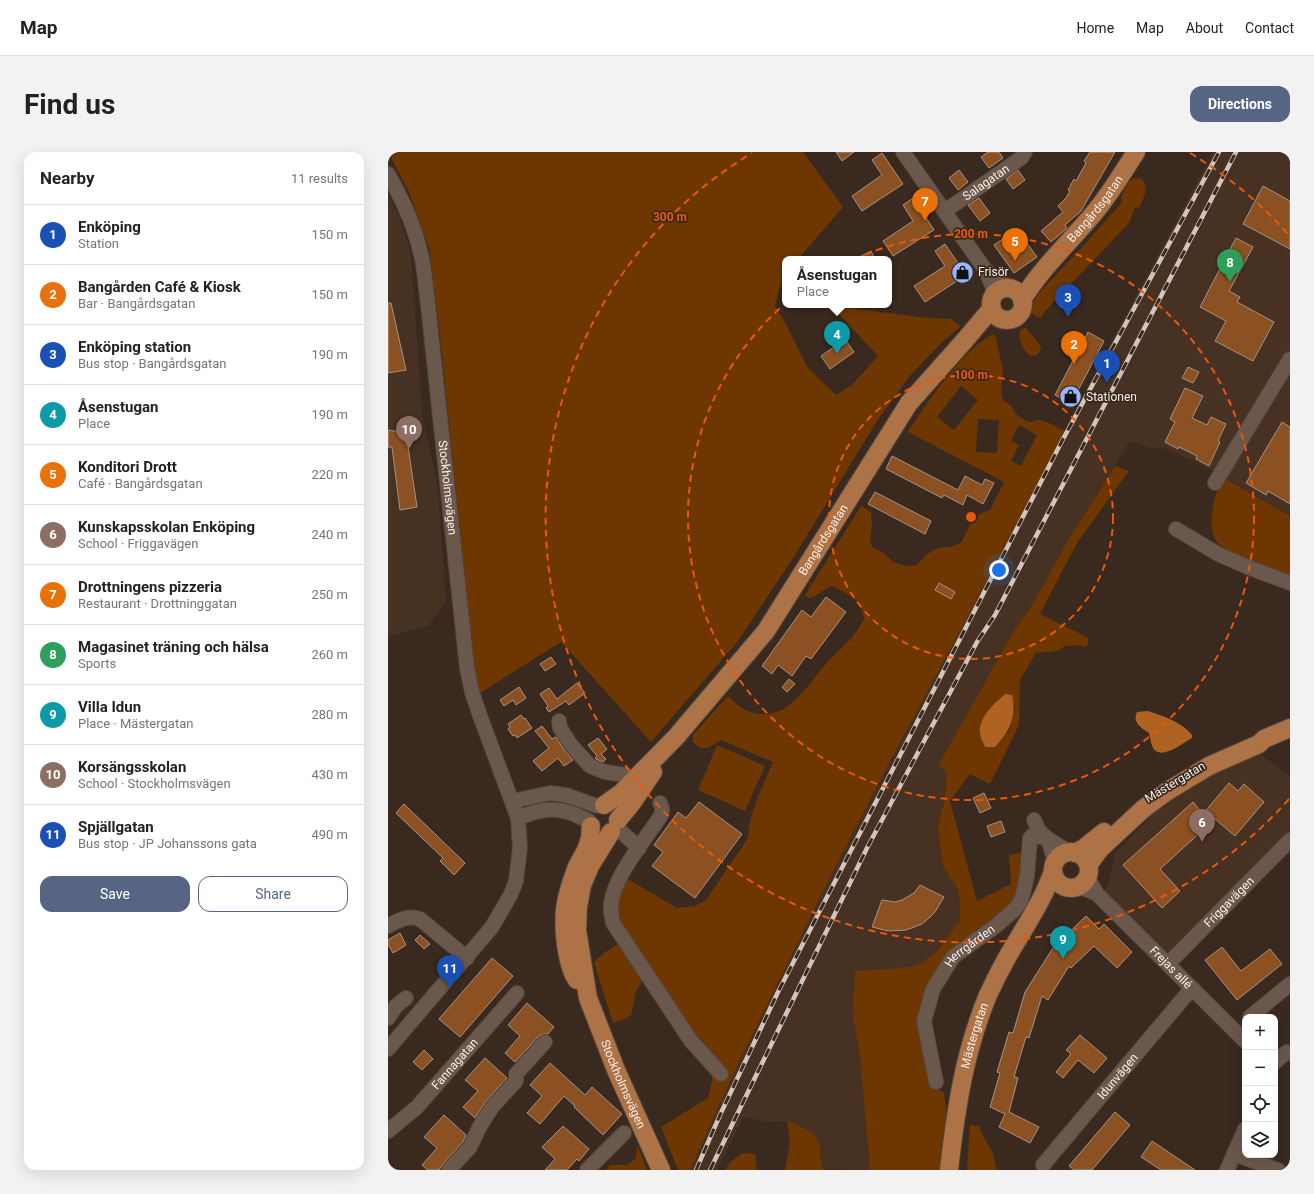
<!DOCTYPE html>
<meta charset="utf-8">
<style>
:root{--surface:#fff;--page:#f2f2f2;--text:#222;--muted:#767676;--line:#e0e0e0;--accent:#576585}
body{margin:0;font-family:Roboto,sans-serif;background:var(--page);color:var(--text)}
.controls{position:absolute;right:12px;bottom:12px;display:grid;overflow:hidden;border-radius:8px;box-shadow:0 4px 16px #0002}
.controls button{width:36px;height:36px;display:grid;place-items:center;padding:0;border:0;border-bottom:1px solid var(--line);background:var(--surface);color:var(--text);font:20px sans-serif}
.you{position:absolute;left:611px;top:418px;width:14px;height:14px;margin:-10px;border:3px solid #fff;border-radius:50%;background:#1a73e8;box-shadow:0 0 0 6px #1a73e833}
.badge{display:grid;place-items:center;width:26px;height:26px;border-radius:50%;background:var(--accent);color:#fff;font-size:13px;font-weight:700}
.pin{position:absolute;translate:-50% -33px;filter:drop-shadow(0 1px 2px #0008)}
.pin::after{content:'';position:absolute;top:21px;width:14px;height:12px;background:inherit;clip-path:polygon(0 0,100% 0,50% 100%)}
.popup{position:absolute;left:394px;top:104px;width:110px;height:52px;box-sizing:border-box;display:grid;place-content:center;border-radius:8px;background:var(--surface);filter:drop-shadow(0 1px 3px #0005);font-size:13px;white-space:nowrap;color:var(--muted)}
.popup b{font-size:15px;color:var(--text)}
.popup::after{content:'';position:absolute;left:50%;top:100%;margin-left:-8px;border:8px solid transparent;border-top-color:var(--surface)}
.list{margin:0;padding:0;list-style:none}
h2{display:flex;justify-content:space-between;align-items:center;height:52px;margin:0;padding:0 16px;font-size:17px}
h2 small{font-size:13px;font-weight:400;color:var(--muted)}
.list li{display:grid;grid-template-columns:26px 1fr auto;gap:12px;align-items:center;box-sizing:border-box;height:60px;padding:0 16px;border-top:1px solid var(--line)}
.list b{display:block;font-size:15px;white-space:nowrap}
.list p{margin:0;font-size:13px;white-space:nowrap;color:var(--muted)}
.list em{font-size:13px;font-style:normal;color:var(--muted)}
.actions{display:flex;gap:8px;padding:12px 16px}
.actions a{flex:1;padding:9px 0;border:1px solid var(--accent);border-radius:12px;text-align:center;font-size:14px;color:var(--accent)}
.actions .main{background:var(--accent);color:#fff}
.icon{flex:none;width:22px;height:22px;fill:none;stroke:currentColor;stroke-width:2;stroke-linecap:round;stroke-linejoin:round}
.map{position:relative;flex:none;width:902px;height:1018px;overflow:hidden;border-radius:12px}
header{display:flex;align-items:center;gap:24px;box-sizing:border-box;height:56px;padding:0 20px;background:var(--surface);border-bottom:1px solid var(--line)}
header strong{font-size:19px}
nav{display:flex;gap:22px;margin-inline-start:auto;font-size:14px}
.intro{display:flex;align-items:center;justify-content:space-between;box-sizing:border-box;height:96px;padding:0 24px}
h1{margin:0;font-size:28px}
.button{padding:10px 18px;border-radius:12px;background:var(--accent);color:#fff;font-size:14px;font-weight:700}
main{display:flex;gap:24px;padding:0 24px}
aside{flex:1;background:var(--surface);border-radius:12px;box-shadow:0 4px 16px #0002}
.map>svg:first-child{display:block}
</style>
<header>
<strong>Map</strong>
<nav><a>Home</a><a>Map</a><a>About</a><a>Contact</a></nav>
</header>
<div class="intro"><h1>Find us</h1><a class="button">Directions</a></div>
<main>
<aside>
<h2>Nearby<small>11 results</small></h2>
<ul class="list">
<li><span class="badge" style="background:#1a4fb4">1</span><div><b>Enköping</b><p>Station</p></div><em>150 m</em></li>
<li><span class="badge" style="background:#e8710a">2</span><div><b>Bangården Café &amp; Kiosk</b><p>Bar · Bangårdsgatan</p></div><em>150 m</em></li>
<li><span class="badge" style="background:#1a4fb4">3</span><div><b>Enköping station</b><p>Bus stop · Bangårdsgatan</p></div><em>190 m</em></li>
<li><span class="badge" style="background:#0f9aa8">4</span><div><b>Åsenstugan</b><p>Place</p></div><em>190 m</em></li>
<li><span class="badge" style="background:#e8710a">5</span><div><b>Konditori Drott</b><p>Café · Bangårdsgatan</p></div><em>220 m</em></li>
<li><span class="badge" style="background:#8d6e63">6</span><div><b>Kunskapsskolan Enköping</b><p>School · Friggavägen</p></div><em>240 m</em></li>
<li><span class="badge" style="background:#e8710a">7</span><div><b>Drottningens pizzeria</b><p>Restaurant · Drottninggatan</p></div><em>250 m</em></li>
<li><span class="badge" style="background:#2e9e5b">8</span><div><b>Magasinet träning och hälsa</b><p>Sports</p></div><em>260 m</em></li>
<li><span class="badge" style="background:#0f9aa8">9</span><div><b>Villa Idun</b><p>Place · Mästergatan</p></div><em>280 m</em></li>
<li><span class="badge" style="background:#8d6e63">10</span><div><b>Korsängsskolan</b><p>School · Stockholmsvägen</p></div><em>430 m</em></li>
<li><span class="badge" style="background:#1a4fb4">11</span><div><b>Spjällgatan</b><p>Bus stop · JP Johanssons gata</p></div><em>490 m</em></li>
</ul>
<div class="actions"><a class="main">Save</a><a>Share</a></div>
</aside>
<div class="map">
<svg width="902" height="1018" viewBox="0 0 902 1018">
<rect width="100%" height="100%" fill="#39291e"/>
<!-- built -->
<g fill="#473122">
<path d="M825,0H902V364L830,321L779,297L763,296L742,289L680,388L643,455L625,480L550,614L559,620L557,647L555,715L570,737L572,754V768L549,799L531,813L504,817L465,864L472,905L482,1018L435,1017L433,1013L432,992L399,969L378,970L356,964L329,1018H302L353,906L444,721L510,594L575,474L712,211Z"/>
<path d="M0,42L10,62L23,102L34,259L50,336L58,450L40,474L0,485Z"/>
<path d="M867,598L902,624V679L779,803L716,739L721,730L727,701L757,671L771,649Z"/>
</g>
<!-- green -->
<g fill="#6e3701" fill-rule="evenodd">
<path d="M0,0H415L455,55L410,107H397V122L395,124L387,154L398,172L419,215L448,243L464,233L490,204L446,157L447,154L539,166L563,167L573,174L552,192L521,225L491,266L407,403L350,489L263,590L173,490L92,541L86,512L52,184L41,96L21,40Z"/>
<path d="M746,26L754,27C761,38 756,45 751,56L747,55L741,71L657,159L653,166C646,164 644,162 642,156L651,141L697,92L734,50L733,46C736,38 739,30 746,26Z"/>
<path d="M637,175L653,194C653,203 644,208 638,200C634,196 630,183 632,178Z"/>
<path d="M607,182L615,218L613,240L615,248L623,254L628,262L636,268L643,270L651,268L657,269L677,279L575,474L510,594L444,721L353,906L302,1018H290L273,975L320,946L324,929V904L307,884L234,771C226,752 231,744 240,727L289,756L307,754L318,748L360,686C361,660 375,634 385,610L333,588L320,596H312L305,590V583L340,544C347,550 355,559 365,561C400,569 417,536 437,513C446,502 460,492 468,480C471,476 473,471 476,467C475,463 474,458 472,454C468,445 452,437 443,434L425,445L420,446L417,443L473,354L483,360L484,373L482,388L485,396L496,401L505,410L517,414L529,413L539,402L550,396L562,395L573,391C582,375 583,363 602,358L616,330L520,280C536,255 580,190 607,182ZM573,234L590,248L566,278L549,265ZM590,267L611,268L609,301L588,300ZM631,273L649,283L633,314L623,309L631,293L623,289Z"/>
<path d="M727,314L741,319L689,391L652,462L701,486L700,492L697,495L688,493L677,494L670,499L648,501L632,528L631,573L602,632L582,622L562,649L589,749L623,732L621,703L633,701L636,707L628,749L542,835L534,850L531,866L547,935L556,941L559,965L554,1018H482L472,905L465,864L467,819L504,817L531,813L549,799L572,768V754L570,737L555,715L550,675L557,647L559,620L550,614L625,480L643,455L680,388ZM606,552L627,554L623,573L620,580L613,588L597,595C588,574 592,569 606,552Z"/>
<path d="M840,328L902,364V425C887,419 839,403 830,391C822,382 823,368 825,356C827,343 829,335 840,328Z"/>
<path d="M329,593L377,614L357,659L310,638Z"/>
<path d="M234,790L256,826L248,839L243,863L237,867L225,871L206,811C214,801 223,796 234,790Z"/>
<path d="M399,969C410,973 432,981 432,995C433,1003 432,1010 435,1017L439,1018H397L402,990Z"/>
<path d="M582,973L591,974L596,986L604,999L609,1018H579Z"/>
<path d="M249,993L259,1018H218L222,1013H240L248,1005Z"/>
<path d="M355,1001L367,1002L369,1018H337L342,1010Z"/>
</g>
<!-- water -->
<g fill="#af6221">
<path d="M617,542L624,543C629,565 622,579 607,595H597C595,591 593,586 592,582C590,565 606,552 617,542Z"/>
<path d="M760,559C775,564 794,570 804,583V586C795,591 773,609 765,596C763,592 762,585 761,581C753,576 744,570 749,560Z"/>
</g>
<!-- building -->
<g fill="#8c5122" stroke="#a69285">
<path d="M448,0H466L454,9Z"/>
<path d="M600,0H611L615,6L601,16L593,5Z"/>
<path d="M702,0H727L693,59L677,73L679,76L677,78L663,90L653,79L675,60L670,54L678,46L682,39L680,38L686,27L688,29L698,11L696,9Z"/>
<path d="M494,1L515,32L474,59L464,44L494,23L484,8Z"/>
<path d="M571,18L580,30L570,38L561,26Z"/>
<path d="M630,18L637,28L625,37L618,27Z"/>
<path d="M875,34L902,49V97L855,72Z"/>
<path d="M525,46L546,78L505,104L495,89L525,69L515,53Z"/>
<path d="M591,46L602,61L592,69L580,53Z"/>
<path d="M629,77L649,105L626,121L606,93Z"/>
<path d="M848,86L865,95L841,139L852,145L849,150L886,170L865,209L827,189L838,169L812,155Z"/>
<path d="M557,92L578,123L537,150L526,134L557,114L547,99Z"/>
<path d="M483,99L487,107H467Z"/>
<path d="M0,151H3L18,218L0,221Z"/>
<path d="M700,180L716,189L683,252L667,243Z"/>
<path d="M457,187L466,200L442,217L433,204Z"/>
<path d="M800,215L811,220L805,231L794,226Z"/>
<path d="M797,236L815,244L804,266L819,273L823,265L838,272L830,289L832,290L821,314L808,307L809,304L791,295L790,297L777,290L787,270L782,267Z"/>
<path d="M894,270L902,275V352L880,339L878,343L858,331Z"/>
<path d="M0,278L18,281L29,355L12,358L4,295H0Z"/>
<path d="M504,304L570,338L577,324L594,333L597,327L606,331L595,352L579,343L575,353L556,343L554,346L498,317Z"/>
<path d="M487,340L543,369L537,382L480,352Z"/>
<path d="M551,431L567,440L563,447L547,438Z"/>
<path d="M438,445L458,460L423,507L418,504L404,524L390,513L384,522L374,514L414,458L423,465Z"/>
<path d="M163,505L168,512L157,519L152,512Z"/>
<path d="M401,527L407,532L399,540L394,535Z"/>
<path d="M189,531L197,541L181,553L178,549L161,560L158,556L160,554L152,542L161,536L169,547Z"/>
<path d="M131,535L138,546L128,553L125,548L116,554L112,548Z"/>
<path d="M133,563L136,567L137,566L144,576L129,586L127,583L125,584L120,577L122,575L120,572Z"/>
<path d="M154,574L164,587L168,585L176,598L185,608L176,614L170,606L154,619L145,609L161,596L147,579Z"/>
<path d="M210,586L219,597L213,602L218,607L215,610L208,607L207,606L209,604L200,593Z"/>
<path d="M841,631L850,639L856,632L876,650L847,684L827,667L772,717L792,739L774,756L735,713L805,650L815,662Z"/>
<path d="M596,641L603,656L592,661L585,646Z"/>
<path d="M311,650L354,682L307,746L264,714L275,700L266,693L290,660L298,666Z"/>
<path d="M16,652L77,711L66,723L52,709L55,706L8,661Z"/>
<path d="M613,669L617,680L603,685L599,674Z"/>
<path d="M532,733L556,745L547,760L541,766L534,772L518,778L500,779L484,775L494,748L507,750L514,748L526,741Z"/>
<path d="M698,764L711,777L716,772L744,800L729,816L706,794L683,816L681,814L660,848L654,844L641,886L638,885L626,925L630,926L621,960L651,975L642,991L611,975L617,962L602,955L612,921L609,920L621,880L625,881L637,840L665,796Z"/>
<path d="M12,781L18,793L5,801L0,792V788Z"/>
<path d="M32,783L42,792L36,797L27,788Z"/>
<path d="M834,795L853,819L882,797L894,812L849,848L817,808Z"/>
<path d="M104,806L125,824L72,885L51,867Z"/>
<path d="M139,851L166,875L160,882H155L151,884L127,910L117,901L132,884L120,873Z"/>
<path d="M692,883L719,906L706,921L690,908L675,926L668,920L683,902L678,898Z"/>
<path d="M36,898L45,907L34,918L25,910Z"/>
<path d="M97,906L119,926L98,949L87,966L75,955L90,939L77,928Z"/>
<path d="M162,911L197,943L204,935L234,962L215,983L186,955L187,954L176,944L152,972L139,961L154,944L142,933Z"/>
<path d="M727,960L742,973L704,1018H686L681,1014Z"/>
<path d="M56,963L78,983L75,990L55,1012L51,1018H40L34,1013L49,996L36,985Z"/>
<path d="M175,974L201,997L191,1009L189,1007L179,1018H157L167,1007L154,995Z"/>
<path d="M764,989L807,1018H773L753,1005Z"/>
</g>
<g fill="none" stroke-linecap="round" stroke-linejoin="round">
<defs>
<g id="minor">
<path d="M515,0L598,119L607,141"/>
<path id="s1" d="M0,22C15,48 28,77 34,107C37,122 38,138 40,153L79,516L84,540L92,564L130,666L132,695L128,729L123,742L104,775L0,897"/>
<path id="s2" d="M557,59L623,13L633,6L637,0"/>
<path d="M598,119L609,126L620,136"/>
<path d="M827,331L902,207"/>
<path d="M788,377L830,402L862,416L902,431"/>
<path d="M171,569L172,576L183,593L202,614L217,620L238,623L246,628"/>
<path d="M125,649L162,641L178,643L209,654"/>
<path d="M272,651C275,656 275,660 272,665C257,688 226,724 223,752C222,759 224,764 225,771L303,889L333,922"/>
<path d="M130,666C148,659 164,654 183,661C189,663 195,667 201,669"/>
<path d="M646,668L651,679L660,687L681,700"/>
<path d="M228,675L251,696"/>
<path d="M660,687L667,710"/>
<path id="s3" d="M699,725L709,742L857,889"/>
<path d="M686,736H695L709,742"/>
<path d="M0,774C11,768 20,763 32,767L79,806"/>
<path id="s4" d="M780,812L902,688"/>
<path d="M862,865L902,832"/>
<path d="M0,866L8,854L18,846"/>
<path d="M887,910L899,900L902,901"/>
<path id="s5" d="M548,930L536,869L545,837L565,805L609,773L626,758L632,751L635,742L639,724L642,686L645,683L660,687"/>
<path id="s6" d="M0,979L29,955L129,841"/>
<path d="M846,1002L890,1018"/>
<path id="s7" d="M655,1013L804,836"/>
<path d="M61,1018L82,995L92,974L104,955L128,929V922L157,890"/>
<path d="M199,1018L236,981"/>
<path d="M839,1018L857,977"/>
</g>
<g id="major">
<circle cx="619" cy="152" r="16"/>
<path id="s8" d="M634,148C654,115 682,90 706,61C722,42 735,20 748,0"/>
<path id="s9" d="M216,653L233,641L288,585L378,479L521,251L577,188L604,156"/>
<path d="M230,668L244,651L265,620"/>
<path id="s10" d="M223,680L202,714L194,733L190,755L189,778L200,846L228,918L273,1018"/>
<circle cx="683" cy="718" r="18"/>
<path d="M687,701L696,696L716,680"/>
<path d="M700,713L712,697L755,657L778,640L821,614L871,592L876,587L902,576"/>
<path d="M189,828C182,818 180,804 178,793C174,761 177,747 188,717C192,708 199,699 201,689C203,685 202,679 203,674"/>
<path id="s11" d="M561,1018C568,957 576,901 600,843C608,826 617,808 627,792C641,768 656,746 665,719"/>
</g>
</defs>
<!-- minor casing -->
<use href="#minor" stroke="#54473e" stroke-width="16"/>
<!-- major casing -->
<use href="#major" stroke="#54473e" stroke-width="20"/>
<!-- minor -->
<use href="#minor" stroke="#6a584c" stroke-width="14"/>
<!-- major -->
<use href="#major" stroke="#ad7246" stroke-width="18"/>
<defs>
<g id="rail">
<path d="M308,1018L332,963L390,840L674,289L831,0"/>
<path d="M322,1018L479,696L589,490L607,463L848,0"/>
</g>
</defs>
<!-- rail casing -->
<use href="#rail" stroke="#d2c5be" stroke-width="4.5"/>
<!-- rail -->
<use href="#rail" stroke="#39291e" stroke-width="3" stroke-dasharray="9" stroke-linecap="butt"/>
</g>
<!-- distance rings -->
<g fill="none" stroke="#e8590c" stroke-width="2" stroke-dasharray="7 5">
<circle cx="583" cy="365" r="142"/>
<circle cx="583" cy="365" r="283"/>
<path d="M901 647A425 425 0 1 1 364 1M802 1A425 425 0 0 1 901 83"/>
</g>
<!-- icons -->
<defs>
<symbol id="shop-disc" viewBox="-11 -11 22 22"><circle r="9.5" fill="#97b6fd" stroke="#39291e"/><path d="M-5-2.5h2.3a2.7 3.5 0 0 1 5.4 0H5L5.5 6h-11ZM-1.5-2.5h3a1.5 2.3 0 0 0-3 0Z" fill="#111"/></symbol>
</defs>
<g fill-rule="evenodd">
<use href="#shop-disc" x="562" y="108" width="25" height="25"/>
<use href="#shop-disc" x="670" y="232" width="25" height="25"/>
</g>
<g text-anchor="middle" stroke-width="3.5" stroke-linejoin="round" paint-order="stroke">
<!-- street labels -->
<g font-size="12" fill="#faefe8" stroke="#39291e">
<text dy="4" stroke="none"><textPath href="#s2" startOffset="50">Salagatan</textPath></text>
<text dy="4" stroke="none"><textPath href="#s8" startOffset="117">Bangårdsgatan</textPath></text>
<text dy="4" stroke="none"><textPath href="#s1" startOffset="322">Stockholmsvägen</textPath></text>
<text dy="4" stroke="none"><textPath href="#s9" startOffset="346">Bangårdsgatan</textPath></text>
<text transform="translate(787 630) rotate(-31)" y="4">Mästergatan</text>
<text dy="4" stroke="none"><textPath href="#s4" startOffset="87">Friggavägen</textPath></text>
<text dy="4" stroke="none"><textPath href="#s5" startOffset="153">Herrgården</textPath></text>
<text dy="4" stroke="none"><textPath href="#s3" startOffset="124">Frejas allé</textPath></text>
<text dy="4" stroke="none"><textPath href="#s11" startOffset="137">Mästergatan</textPath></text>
<text dy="4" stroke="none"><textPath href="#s6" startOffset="95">Fannagatan</textPath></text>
<text dy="4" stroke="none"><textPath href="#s7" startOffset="116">Idunvägen</textPath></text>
<text dy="4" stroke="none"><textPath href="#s10" startOffset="268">Stockholmsvägen</textPath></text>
</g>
<!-- poi labels -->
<g font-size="12" fill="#faefe8" stroke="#39291e" text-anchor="start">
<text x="590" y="124">Frisör</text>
<text x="698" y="249">Stationen</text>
</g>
</g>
<circle cx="583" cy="365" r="6" fill="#e8590c" stroke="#39291e" stroke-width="2"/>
<g font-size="12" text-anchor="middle" font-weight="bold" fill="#e8590c" stroke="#39291e" stroke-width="3.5" stroke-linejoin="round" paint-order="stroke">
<text x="282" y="69">300 m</text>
<text x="583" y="86">200 m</text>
<text x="583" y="227">100 m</text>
</g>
</svg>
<div class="controls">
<button>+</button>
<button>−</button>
<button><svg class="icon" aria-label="locate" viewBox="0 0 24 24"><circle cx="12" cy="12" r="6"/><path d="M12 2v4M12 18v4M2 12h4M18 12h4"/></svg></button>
<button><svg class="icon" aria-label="layers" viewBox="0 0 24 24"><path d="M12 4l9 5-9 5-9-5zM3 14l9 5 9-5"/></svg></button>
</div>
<div class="you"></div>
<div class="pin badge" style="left:719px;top:231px;background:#1a4fb4">1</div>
<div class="pin badge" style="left:686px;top:212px;background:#e8710a">2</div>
<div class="pin badge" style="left:680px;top:165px;background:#1a4fb4">3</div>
<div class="pin badge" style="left:449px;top:202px;background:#0f9aa8">4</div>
<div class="popup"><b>Åsenstugan</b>Place</div>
<div class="pin badge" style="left:627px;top:109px;background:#e8710a">5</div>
<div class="pin badge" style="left:814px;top:690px;background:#8d6e63">6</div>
<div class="pin badge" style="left:537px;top:69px;background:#e8710a">7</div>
<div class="pin badge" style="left:842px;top:130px;background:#2e9e5b">8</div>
<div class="pin badge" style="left:675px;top:807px;background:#0f9aa8">9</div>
<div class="pin badge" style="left:21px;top:297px;background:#8d6e63">10</div>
<div class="pin badge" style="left:62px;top:836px;background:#1a4fb4">11</div>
</div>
</main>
